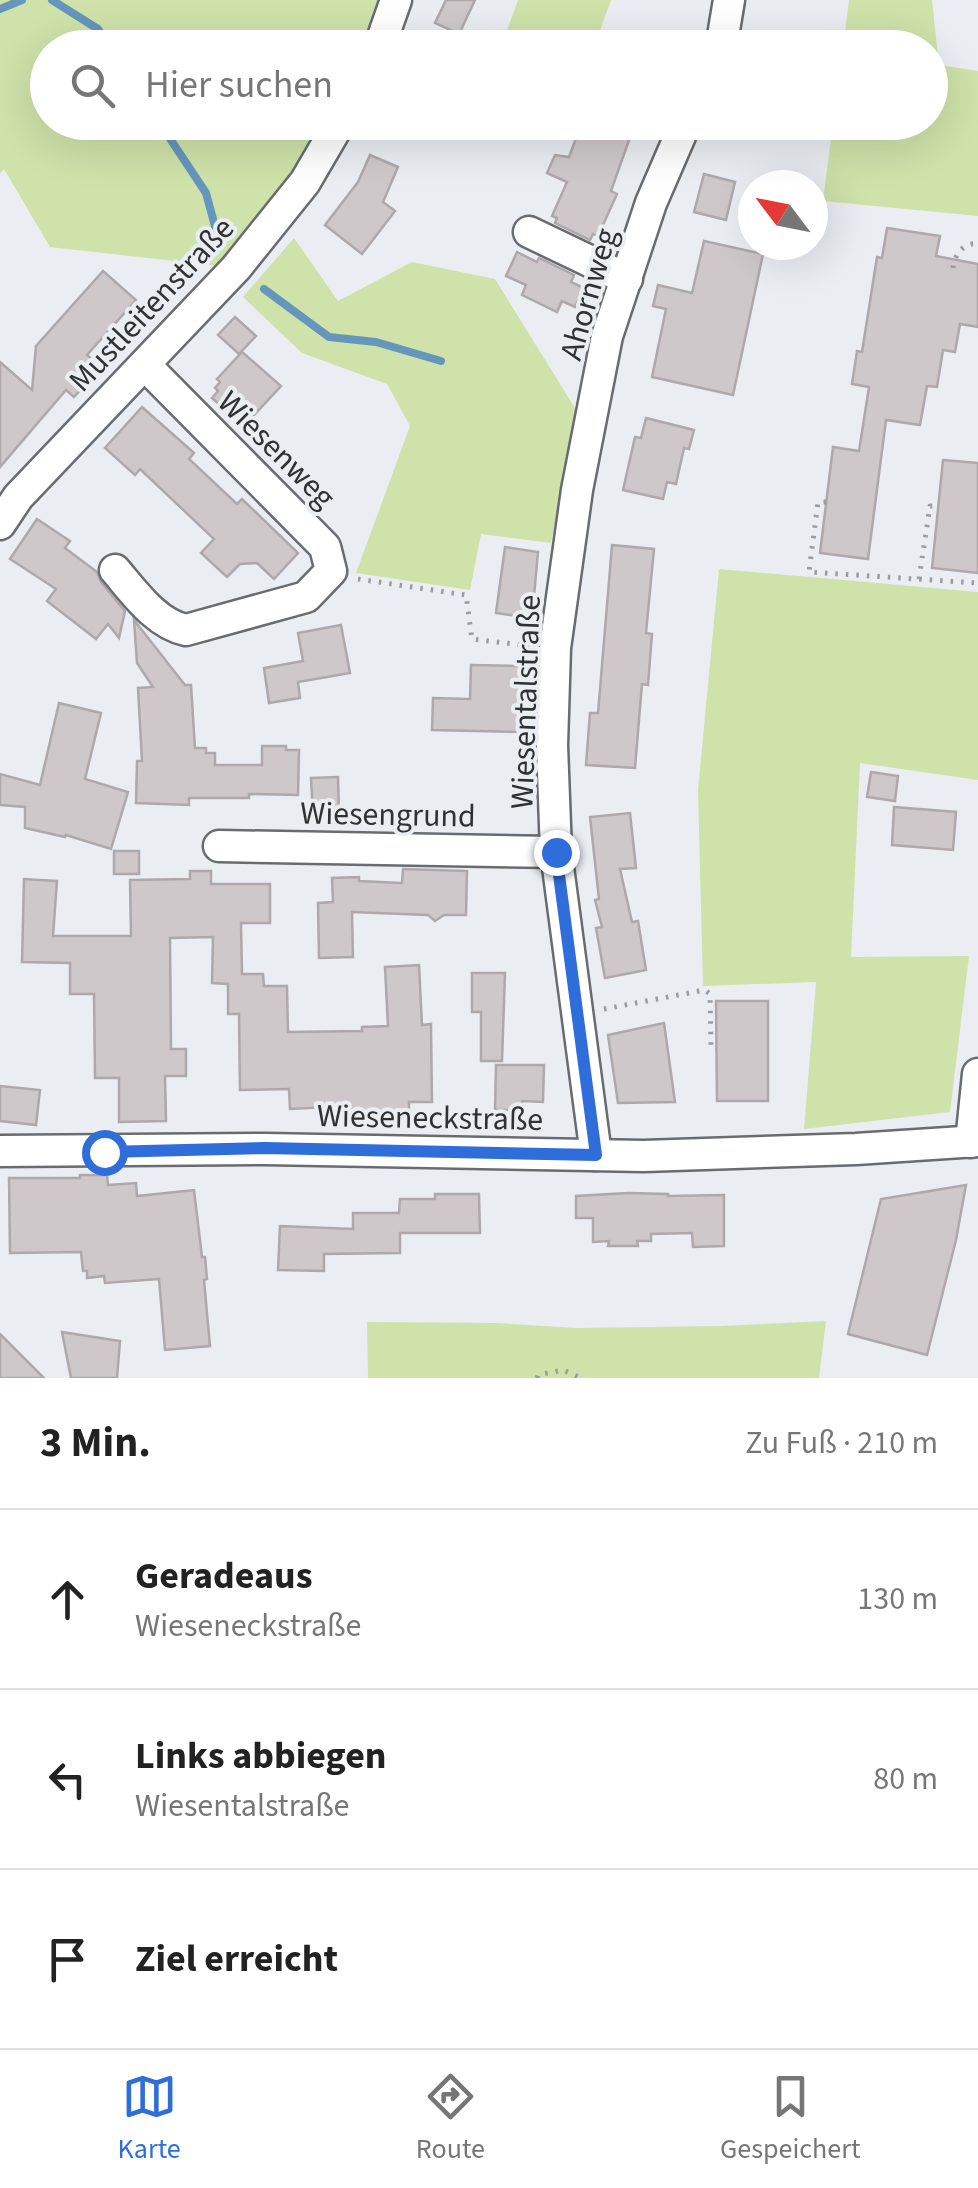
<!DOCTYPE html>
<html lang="de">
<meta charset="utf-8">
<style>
:root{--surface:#fff;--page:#f2f2f2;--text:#222;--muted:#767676;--line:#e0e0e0;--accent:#2f6ddb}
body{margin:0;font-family:"Source Sans 3",sans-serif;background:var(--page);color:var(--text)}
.compass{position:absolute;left:738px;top:170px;width:90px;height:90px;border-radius:50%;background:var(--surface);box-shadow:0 10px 40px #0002;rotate:302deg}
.stop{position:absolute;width:30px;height:30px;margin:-22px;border:8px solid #2f6ddb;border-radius:50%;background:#fff}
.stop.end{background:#2f6ddb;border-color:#fff;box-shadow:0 2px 10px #0008}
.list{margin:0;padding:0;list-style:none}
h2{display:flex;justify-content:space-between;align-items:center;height:130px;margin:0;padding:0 40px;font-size:42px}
h2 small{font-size:32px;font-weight:400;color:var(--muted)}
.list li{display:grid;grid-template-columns:65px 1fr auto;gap:30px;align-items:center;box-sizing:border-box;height:180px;padding:0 40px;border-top:2px solid var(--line)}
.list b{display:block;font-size:38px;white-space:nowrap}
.list p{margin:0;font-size:32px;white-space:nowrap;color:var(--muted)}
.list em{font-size:32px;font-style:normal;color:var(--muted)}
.icon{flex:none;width:55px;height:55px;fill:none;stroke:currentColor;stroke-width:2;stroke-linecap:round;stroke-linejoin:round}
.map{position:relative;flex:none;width:978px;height:1378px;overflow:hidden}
.search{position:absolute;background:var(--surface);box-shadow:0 10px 40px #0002;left:30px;right:30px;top:30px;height:110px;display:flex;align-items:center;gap:25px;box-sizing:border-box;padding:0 35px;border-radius:55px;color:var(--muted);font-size:38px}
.sheet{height:670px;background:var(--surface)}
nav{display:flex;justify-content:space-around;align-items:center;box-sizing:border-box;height:140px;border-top:2px solid var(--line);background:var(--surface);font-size:28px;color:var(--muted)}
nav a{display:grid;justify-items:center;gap:5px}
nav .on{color:var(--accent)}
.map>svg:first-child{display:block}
</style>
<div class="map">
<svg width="978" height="1378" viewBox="0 0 978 1378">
<rect width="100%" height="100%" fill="#eaeef3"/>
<!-- green -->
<g fill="#cfe2a9">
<path d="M0,0H385L369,47L48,48V122L329,123L300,171L219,266L50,247L4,169L0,174Z"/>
<path d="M518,0H611L594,47H501Z"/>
<path d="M849,0H932L939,65L978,71V216L823,201L833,123L930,122V48L843,47Z"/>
<path d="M294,238L338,301L412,262L495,279L578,413L551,543L481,534L470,590L356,573L410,426L387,384L302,353L243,297Z"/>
<path d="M719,569L978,592V780L860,763L851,957L969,956L950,1112L804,1129L816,982L703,986L698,790Z"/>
<path d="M826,1321L819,1378H368L367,1322L498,1323L576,1328L720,1326Z"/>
</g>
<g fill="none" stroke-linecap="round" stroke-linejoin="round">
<!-- stream -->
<g stroke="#6696bc" stroke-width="8">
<path d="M52,0L98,29L111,48"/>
<path d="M0,9L22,0"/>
<path d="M159,122L206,193L216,230"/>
<path d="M264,289L329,337L376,342L441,361"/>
</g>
</g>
<!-- building -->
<g fill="#cec8ca" stroke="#aea8ab" stroke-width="2.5">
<path d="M446,0H475L459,34L435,23Z"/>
<path d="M582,122H618L633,129L611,191L617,194L598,236L593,234L590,240L555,223L557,218L552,216L567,182L547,173L555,155L569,157Z"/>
<path d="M370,155L398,167L383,202L395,211L362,254L325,225L358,182Z"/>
<path d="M704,174L735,182L726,220L694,212Z"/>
<path d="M887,228L940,236L936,256L978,264V327L960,324L955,352L943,350L937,387L927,386L920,425L886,420L868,559L820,553L833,447L859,451L869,387L852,384L857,351L862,352L877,257L882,258Z"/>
<path d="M704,241L763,254L733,395L652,377L666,309L653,306L658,285L692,293Z"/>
<path d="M517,252L537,262L539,258L574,275L571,282L584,288L575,307L562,301L557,312L522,295L526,285L506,276Z"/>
<path d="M103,271L136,300L87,355L101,367L74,397L66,390L0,467V362L32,390L36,346Z"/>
<path d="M235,317L256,336L239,354L218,335Z"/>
<path d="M242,352L281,386L244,426L212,398L218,391L215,388L220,382L217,379Z"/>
<path d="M142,407L194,453L189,459L237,504L242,499L298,553L274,579L257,563L240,564L227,577L201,553L214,539L140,469L135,475L105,448Z"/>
<path d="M646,418L694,430L689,449L684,448L676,484L667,482L663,499L623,490L635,437L641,438Z"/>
<path d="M943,460L978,463V573L932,568Z"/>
<path d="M37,519L70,541L65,548L97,572L101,582L125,611L119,638L108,624L96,639L47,601L56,589L10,559Z"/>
<path d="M612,545L654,549L646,633L652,634L648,685L642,684L635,768L586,765L590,713H598Z"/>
<path d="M505,547L538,552L532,618L496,613Z"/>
<path d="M134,620L185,685H191L195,748H206V753H215V765H262V746H286V750H299L298,795L249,794V798H189V805L136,803L137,761H142L138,688L153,687L137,663Z"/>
<path d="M341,625L350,673L298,682L300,698L269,703L264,668L303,661L298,633Z"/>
<path d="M471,665L521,666L519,732L432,730L433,698L470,699Z"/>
<path d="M59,703L101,713L85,779L128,792L111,849L66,835L65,837L25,828V807L0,805V774L40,785Z"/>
<path d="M871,772L898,776L895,801L867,797Z"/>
<path d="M338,777L339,813L313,814L311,778Z"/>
<path d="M894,807L956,812L953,850L892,845Z"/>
<path d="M630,813L636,868L620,869L632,922L638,921L646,970L605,978L596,928L602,927L595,900L599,899L590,817Z"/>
<rect x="114" y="851" width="25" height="23"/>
<path d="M403,869L467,871L466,915H444L435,921L428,915L352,912L353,957L319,958L318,903L333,902L332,878L359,877V881L402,883Z"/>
<path d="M190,871H211V884H270V923H241L242,974H263L264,986H287L288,1032L362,1031V1027L388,1026L385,967L419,965L422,1025L431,1024L432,1102H409V1114L329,1116V1107L290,1109L289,1089L240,1090L239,1014H228V984L212,983L213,937L170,938L171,1049H186V1076H165L166,1121L119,1122V1078H95L94,994H70V963L22,962L24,879L57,881L53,936H131L130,880L190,879Z"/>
<path d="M472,973H505L502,1061H481V1012H472Z"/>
<path d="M716,1001H768V1101H717Z"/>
<path d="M664,1023L675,1102L618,1103L608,1035Z"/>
<path d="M496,1065H544L543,1102L522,1101L521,1110H495Z"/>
<path d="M0,1086L40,1090L36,1125L0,1121Z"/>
<path d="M80,1175H107L108,1185L136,1183L137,1196L194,1190L202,1257H205L207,1279L204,1280L210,1346L165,1350L159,1279L105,1283L104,1276L87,1278V1271H83L81,1252L10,1253L9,1178H80Z"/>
<path d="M966,1185L956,1240L927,1355L848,1334L881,1199Z"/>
<path d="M628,1193L668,1194V1196L724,1195V1246L693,1247L692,1233L651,1234V1241H637L638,1246H608L609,1241L593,1242V1218H576V1196Z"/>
<path d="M435,1194H479L480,1233H400V1253L324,1254V1271L278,1270L280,1226L353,1229V1213H399L400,1199H435Z"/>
<path d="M62,1332L120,1341L117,1378H71Z"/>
<path d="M0,1334L44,1378H0Z"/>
</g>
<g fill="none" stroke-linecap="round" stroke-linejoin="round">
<defs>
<g id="minor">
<path d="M379,48L396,0"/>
<path d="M721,48L729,0"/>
<path d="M529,232L627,279"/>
<path d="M0,524L18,497L236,268L305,182L340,122"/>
<path d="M115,570C134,592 156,624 186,630L306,597L331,571L325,547L145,365"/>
<path d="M219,846L556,852"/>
<path d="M971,1142L978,1074"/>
<path d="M0,1151L265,1149L644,1156L856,1149L978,1141"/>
<path d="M596,1155L556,852L552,745L555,648L577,490L607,336L651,203L686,122"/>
</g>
</defs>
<!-- minor casing -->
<use href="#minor" stroke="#686c70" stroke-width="35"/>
<!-- path -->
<g stroke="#9a9ca0" stroke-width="5" stroke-dasharray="2.5 8" stroke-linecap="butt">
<path d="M953,268C955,254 963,242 978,244"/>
<path d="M826,502H818L809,572L978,583"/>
<path d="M358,579L466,595L472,639L531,646"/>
<path d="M919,579L930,506H938"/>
<path d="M604,1009L705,990L710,994L711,1048L716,1049"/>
<path d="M537,1378L538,1375L563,1370L581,1378"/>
</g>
<!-- minor -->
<use href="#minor" stroke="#fff" stroke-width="30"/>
</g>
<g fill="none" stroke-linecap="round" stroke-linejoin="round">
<!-- route -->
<path stroke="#2f6ddb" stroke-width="12" d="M104,1152L265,1148L596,1155L556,852"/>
</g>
<g text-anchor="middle" stroke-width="8" stroke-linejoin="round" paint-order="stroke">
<!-- street labels -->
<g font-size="32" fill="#303133" stroke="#eaeef3">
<text transform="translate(588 294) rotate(-74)" y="11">Ahornweg</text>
<text transform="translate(151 304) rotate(-47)" y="11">Mustleitenstraße</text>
<text transform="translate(277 449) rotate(45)" y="11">Wiesenweg</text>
<text transform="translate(525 702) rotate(-88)" y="11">Wiesentalstraße</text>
<text transform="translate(388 814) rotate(1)" y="11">Wiesengrund</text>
<text transform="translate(430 1117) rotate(1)" y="11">Wieseneckstraße</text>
</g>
</g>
</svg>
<svg class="compass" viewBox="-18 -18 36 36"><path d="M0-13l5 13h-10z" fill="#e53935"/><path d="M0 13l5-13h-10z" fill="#767676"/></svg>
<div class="stop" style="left:104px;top:1152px"></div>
<div class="stop end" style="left:556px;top:852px"></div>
<div class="search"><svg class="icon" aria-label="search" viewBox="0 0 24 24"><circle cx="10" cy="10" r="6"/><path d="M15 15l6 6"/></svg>Hier suchen</div>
</div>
<section class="sheet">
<h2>3 Min.<small>Zu Fuß · 210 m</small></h2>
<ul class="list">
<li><svg class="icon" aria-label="ahead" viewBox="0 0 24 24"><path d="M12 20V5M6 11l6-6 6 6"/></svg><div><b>Geradeaus</b><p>Wieseneckstraße</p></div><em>130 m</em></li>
<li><svg class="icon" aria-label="left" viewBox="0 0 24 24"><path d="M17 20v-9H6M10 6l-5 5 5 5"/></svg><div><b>Links abbiegen</b><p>Wiesentalstraße</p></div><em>80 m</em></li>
<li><svg class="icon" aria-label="arrive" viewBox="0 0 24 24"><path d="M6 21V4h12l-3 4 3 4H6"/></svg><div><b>Ziel erreicht</b></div></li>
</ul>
</section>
<nav>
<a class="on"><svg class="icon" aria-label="map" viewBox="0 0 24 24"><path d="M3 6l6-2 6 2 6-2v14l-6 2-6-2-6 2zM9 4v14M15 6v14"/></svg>Karte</a>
<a><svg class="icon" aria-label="directions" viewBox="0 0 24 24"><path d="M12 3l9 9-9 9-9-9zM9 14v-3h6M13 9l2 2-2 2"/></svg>Route</a>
<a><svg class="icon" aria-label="saved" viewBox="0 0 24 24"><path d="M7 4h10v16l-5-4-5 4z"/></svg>Gespeichert</a>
</nav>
